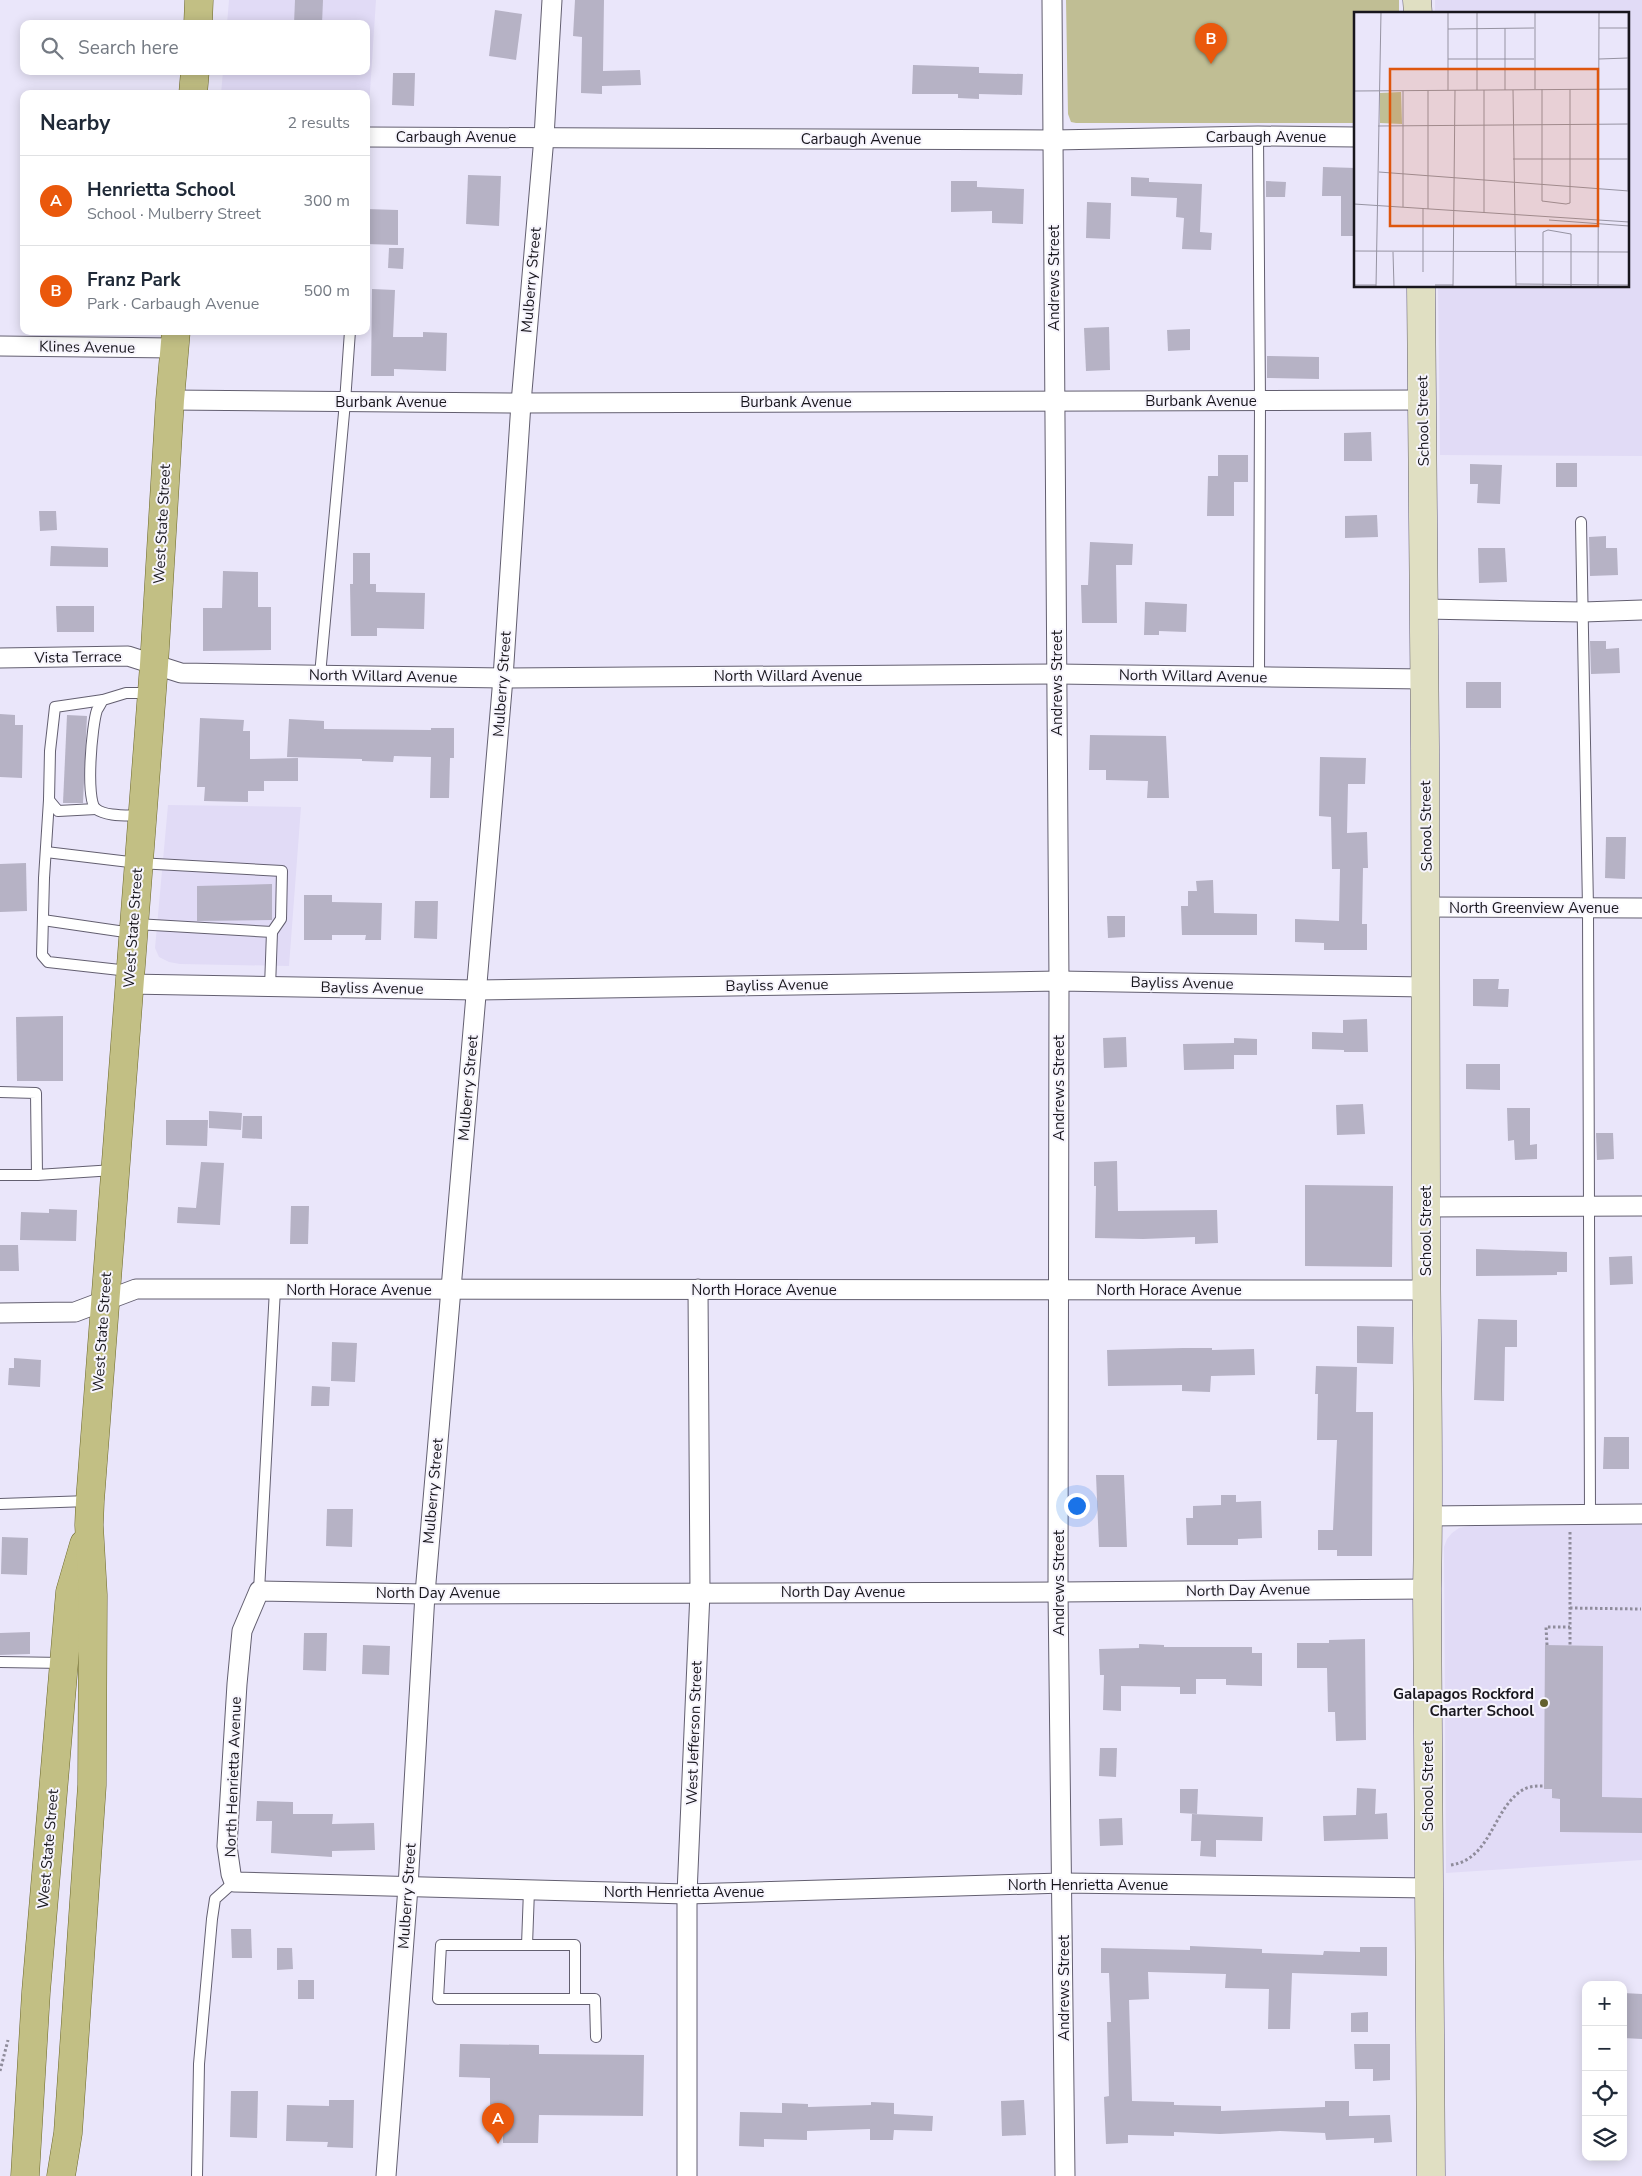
<!DOCTYPE html>
<meta charset="utf-8">
<style>
:root{--surface:#fff;--page:#f2f2f3;--text:#1f2937;--muted:#747a83;--line:#e0e1e3;--accent:#ea580c}
body{margin:0;font-family:"Nunito Sans",sans-serif;background:var(--page);color:var(--text)}
.controls{position:absolute;right:15px;bottom:15px;display:grid;overflow:hidden;border-radius:10px;box-shadow:0 2px 12px #0003}
.controls button{width:45px;height:45px;display:grid;place-items:center;padding:0;border:0;border-bottom:1px solid var(--line);background:var(--surface);color:var(--text);font:25px sans-serif}
.you{position:absolute;left:1076px;top:1505px;width:18px;height:18px;margin:-12px;border:4px solid #fff;border-radius:50%;background:#1a73e8;box-shadow:0 0 0 8px #1a73e833}
.badge{display:grid;place-items:center;width:32px;height:32px;border-radius:50%;background:var(--accent);color:#fff;font-size:16px;font-weight:700}
.pin{position:absolute;translate:-50% -41px;filter:drop-shadow(0 1px 2px #0008)}
.pin::after{content:'';position:absolute;top:26px;width:18px;height:15px;background:inherit;clip-path:polygon(0 0,100% 0,50% 100%)}
.list{margin:0;padding:0;list-style:none}
h2{display:flex;justify-content:space-between;align-items:center;height:65px;margin:0;padding:0 20px;font-size:21px}
h2 small{font-size:16px;font-weight:400;color:var(--muted)}
.list li{display:grid;grid-template-columns:32px 1fr auto;gap:15px;align-items:center;box-sizing:border-box;height:90px;padding:0 20px;border-top:1px solid var(--line)}
.list b{display:block;font-size:19px;white-space:nowrap}
.list p{margin:0;font-size:16px;white-space:nowrap;color:var(--muted)}
.list em{font-size:16px;font-style:normal;color:var(--muted)}
.icon{flex:none;width:28px;height:28px;fill:none;stroke:currentColor;stroke-width:2;stroke-linecap:round;stroke-linejoin:round}
.map{position:relative;flex:none;width:1642px;height:2176px;overflow:hidden}
.search{position:absolute;background:var(--surface);box-shadow:0 2px 12px #0003;left:20px;top:20px;width:350px;height:55px;display:flex;align-items:center;gap:12px;box-sizing:border-box;padding:0 18px;border-radius:10px;color:var(--muted);font-size:19px}
.panel{position:absolute;background:var(--surface);box-shadow:0 2px 12px #0003;left:20px;top:90px;width:350px;height:245px;border-radius:10px}
.map>svg:first-child{display:block}
</style>
<div class="map">
<svg width="1642" height="2176" viewBox="0 0 1642 2176">
<rect width="100%" height="100%" fill="#eae6fa"/>
<!-- built -->
<g fill="#e1dbf6">
<path d="M229,0H376L368,122H366V94H221L223,71H366V24H227Z"/>
<path d="M1435,0H1642V456L1440,455L1438,286H1628V14H1435Z"/>
<path d="M168,805L301,807L289,966L180,964L169,962L159,957L155,948Z"/>
<path d="M1474,1525H1642V1860L1446,1873L1444,1547L1447,1539L1452,1533L1459,1528Z"/>
</g>
<!-- green -->
<path fill="#c0be94" d="M1066,0H1399V14H1356V123H1076L1071,122L1068,114Z"/>
<!-- building -->
<g fill="#b6b2c5">
<path d="M295,0H323L322,24H294Z"/>
<path d="M575,0H604L603,71L640,70L641,85L602,86V94L581,93L582,37L573,36Z"/>
<path d="M495,10L522,14L516,60L489,56Z"/>
<path d="M913,65L979,67V73L1023,74L1022,95L979,94V99L958,98V94H912Z"/>
<path d="M393,73H415L414,106L392,105Z"/>
<path d="M1323,167L1356,168V236H1341V196H1322Z"/>
<path d="M468,175L501,176L499,226L466,224Z"/>
<path d="M1131,177L1149,178V182L1202,184L1200,232L1212,233L1211,250L1182,249L1184,218L1176,217L1177,198L1131,196Z"/>
<path d="M951,181H977V187L1024,189L1023,224L992,223V211L951,212Z"/>
<path d="M1266,181L1286,182L1285,197H1266Z"/>
<path d="M1087,202L1111,203L1110,239L1086,238Z"/>
<path d="M366,209L398,210V245L366,244Z"/>
<path d="M389,248H404L403,269L388,268Z"/>
<path d="M372,289L395,290L393,337H423V332L447,333L446,371L394,369V376H371Z"/>
<path d="M1109,327L1110,370L1086,371L1084,328Z"/>
<path d="M1190,329V350L1168,351L1167,330Z"/>
<path d="M1267,356L1319,357V379L1267,378Z"/>
<path d="M1371,432L1372,461H1344V433Z"/>
<path d="M1218,455H1248V482H1234V516H1207L1208,476H1218Z"/>
<rect x="1556" y="463" width="21" height="24"/>
<path d="M1470,464L1502,465L1500,504L1477,503L1478,484H1470Z"/>
<path d="M39,511H56L57,530L40,531Z"/>
<path d="M1377,515L1378,537L1345,538V516Z"/>
<path d="M1606,536V548H1617L1618,575L1590,576L1589,537Z"/>
<path d="M1090,542L1133,544L1132,565H1116L1117,623H1082L1081,585H1088Z"/>
<path d="M51,546L108,548V567L50,566Z"/>
<path d="M1478,548H1505L1507,582L1479,583Z"/>
<path d="M353,553H370V584H376V592L425,593L424,629L377,628V636H351L350,584H353Z"/>
<path d="M223,571L258,572V607H271V650L203,651V608H222Z"/>
<path d="M1145,602L1187,604L1186,632L1159,631V635H1144Z"/>
<path d="M56,606H94V632H57Z"/>
<path d="M1590,641H1606V649L1619,648L1620,673L1591,674Z"/>
<rect x="1466" y="682" width="35" height="26"/>
<path d="M0,714L15,715V725H23L22,778L0,777Z"/>
<path d="M67,715L87,716L83,803H63Z"/>
<path d="M200,718L244,720L243,731H250V759L298,758V781H264V791H248V802L204,801L205,787H197Z"/>
<path d="M289,719L324,721V729L431,730V728H454V758H450L449,798H430L431,757L394,756L393,762L362,761V759L287,757Z"/>
<path d="M1090,735L1166,736L1169,798H1147L1148,781L1106,780V770H1089Z"/>
<path d="M1320,757L1366,758L1365,784H1348L1347,833L1367,832L1368,868H1363L1362,924H1367V950H1324V943L1295,942V919L1339,921L1340,869H1332L1331,817L1319,816Z"/>
<path d="M1606,837H1626L1625,879L1605,878Z"/>
<path d="M26,863L27,911L0,912V864Z"/>
<path d="M1213,880L1214,913L1257,914V935H1182L1181,906H1188V891H1197L1196,881Z"/>
<path d="M272,884V920L197,921V886Z"/>
<path d="M304,895H332V902L382,903L381,940H365L366,935H332V940H304Z"/>
<path d="M415,901H438L437,939L414,938Z"/>
<path d="M1107,916H1125V937L1108,938Z"/>
<path d="M1473,979H1499L1498,989H1509L1508,1007L1473,1006Z"/>
<path d="M63,1016V1081H17L16,1017Z"/>
<path d="M1367,1019L1368,1052H1344V1050L1312,1049V1032L1343,1033V1020Z"/>
<path d="M1126,1037L1127,1067L1104,1068L1103,1038Z"/>
<path d="M1234,1038L1257,1039V1055H1234V1069L1184,1070L1183,1044L1234,1043Z"/>
<path d="M1466,1064H1500V1090L1466,1089Z"/>
<path d="M1363,1104L1365,1134L1337,1135L1336,1105Z"/>
<path d="M1507,1108H1530V1145L1537,1144V1159L1515,1160L1514,1140L1508,1141Z"/>
<path d="M209,1111L242,1113L241,1130L209,1128Z"/>
<path d="M243,1116H262V1139L242,1138Z"/>
<path d="M166,1120H208L207,1146L166,1145Z"/>
<path d="M1596,1133H1613L1614,1159L1597,1160Z"/>
<path d="M1117,1161L1118,1211L1217,1210L1218,1243L1195,1244V1237L1143,1239L1095,1238L1096,1186H1094V1162Z"/>
<path d="M201,1162L224,1163L220,1225L177,1223L178,1207L196,1208Z"/>
<path d="M1305,1185L1393,1186L1392,1267L1305,1266Z"/>
<path d="M291,1206H309L308,1244H290Z"/>
<path d="M49,1209L77,1210L76,1241L20,1240L21,1212L49,1213Z"/>
<path d="M0,1245H18L19,1271H0Z"/>
<path d="M1476,1249L1567,1252V1272H1557V1275L1476,1276Z"/>
<path d="M1632,1256L1633,1284L1610,1285L1609,1257Z"/>
<path d="M1478,1319L1517,1320V1347H1505L1504,1401L1474,1400Z"/>
<path d="M1357,1326L1394,1327L1393,1364L1357,1363Z"/>
<path d="M332,1342L357,1343L355,1382L331,1381Z"/>
<path d="M1183,1348H1212V1350L1254,1349L1255,1375L1211,1376L1210,1392L1182,1391V1385L1108,1386L1107,1350Z"/>
<path d="M14,1358L41,1360L40,1387L8,1385L9,1368H14Z"/>
<path d="M1316,1366L1357,1367L1356,1412H1373L1372,1556H1337V1550H1318V1530H1333L1337,1440H1317L1318,1394H1315Z"/>
<path d="M312,1386L330,1387L329,1406H311Z"/>
<path d="M1604,1437H1629V1469H1603Z"/>
<path d="M1096,1475H1124L1127,1547H1099Z"/>
<path d="M1221,1495H1236V1502L1261,1501L1262,1538L1238,1539V1545H1187L1186,1518H1193V1506L1221,1505Z"/>
<path d="M327,1509H353L352,1547L326,1546Z"/>
<path d="M2,1537L28,1538L27,1575L1,1574Z"/>
<path d="M30,1632V1654L0,1655V1633Z"/>
<path d="M304,1633H327L326,1671L303,1670Z"/>
<path d="M1365,1639L1366,1740L1336,1741L1335,1712H1328L1327,1668H1297V1643H1329V1640Z"/>
<path d="M1139,1644L1164,1645V1647H1252V1653H1262V1686L1226,1685V1679H1196V1694H1180V1687L1121,1686V1711L1103,1710L1104,1675H1100L1099,1649L1139,1648Z"/>
<path d="M363,1645L390,1646L389,1675L362,1674Z"/>
<path d="M1545,1645L1603,1646L1602,1797L1642,1798V1833L1560,1832V1799L1552,1798V1789H1544Z"/>
<path d="M1100,1748H1117L1116,1777L1099,1776Z"/>
<path d="M1357,1788L1376,1789L1375,1814L1387,1813L1388,1839L1324,1841L1323,1816L1356,1815Z"/>
<path d="M1180,1789H1198L1197,1814L1180,1813Z"/>
<path d="M257,1801L293,1802V1814H333L332,1824L374,1823L375,1850L332,1851V1857L271,1853L272,1821H256Z"/>
<path d="M1192,1814L1263,1817L1262,1841L1216,1840V1857L1200,1856L1201,1841H1191Z"/>
<path d="M1122,1818L1123,1845L1100,1846L1099,1819Z"/>
<path d="M231,1929H251L252,1958H232Z"/>
<path d="M1190,1946L1262,1949V1953L1323,1955L1324,1951L1360,1952V1947H1387V1976L1292,1973L1290,2029H1268L1269,1989L1225,1988L1226,1974L1148,1972L1149,1999L1129,2000L1132,2101L1174,2102V2105L1221,2106V2111L1325,2107V2101H1349V2116L1390,2115L1392,2142L1374,2143V2138L1326,2140L1325,2133L1280,2131L1220,2134L1174,2132V2136L1128,2135V2143L1106,2144L1104,2097L1109,2096L1107,2022H1111L1109,1973H1101V1948L1190,1950Z"/>
<path d="M277,1948H292L293,1969L277,1970Z"/>
<rect x="298" y="1980" width="16" height="19"/>
<path d="M1623,1993L1642,1994V2039L1623,2038Z"/>
<path d="M1368,2012V2032H1351V2013Z"/>
<path d="M460,2044L539,2045V2054L644,2055L643,2116L539,2115L538,2143H503V2115H490V2078L459,2077Z"/>
<path d="M1354,2044H1390V2080L1373,2081V2069H1355Z"/>
<path d="M231,2091H258L257,2138L230,2137Z"/>
<path d="M329,2100H354L353,2148L327,2147L328,2142L286,2141L287,2105L329,2106Z"/>
<path d="M1024,2100L1026,2135L1002,2136L1001,2101Z"/>
<path d="M871,2102L894,2103V2114L933,2116L932,2131L894,2130L893,2140H870V2129L807,2131V2140L764,2139V2147L739,2146L740,2112L782,2113V2103L808,2104V2107L871,2105Z"/>
</g>
<g fill="none" stroke-linecap="round" stroke-linejoin="round">
<defs>
<g id="service">
<path d="M1258,136L1260,401L1259,678"/>
<path d="M1581,522L1588,908L1590,1514"/>
<path d="M320,675L345,402L350,331"/>
<path d="M49,800L44,878L42,955L48,962L129,971"/>
<path d="M96,809L58,811L49,800L50,751L55,707L103,700"/>
<path d="M142,816C128,815 107,817 96,809C85,800 92,724 97,710C99,707 101,703 103,700L126,693H150"/>
<path d="M46,852L138,863L282,871L281,919L272,932"/>
<path d="M43,920L132,933"/>
<path d="M136,924L272,932L270,987"/>
<path d="M0,1092L36,1093L37,1175"/>
<path d="M0,1175H37L114,1170"/>
<path d="M0,1504L89,1501"/>
<path d="M259,1591L275,1289"/>
<path d="M0,1662L63,1663"/>
<path d="M527,1945H441L438,1999H575V1945H527L529,1890"/>
<path d="M575,1999H595L596,2037"/>
<path d="M197,2176L199,2064L212,1919L215,1899L234,1882"/>
</g>
<g id="minor">
<path d="M1052,0L1059,981L1058,1592L1065,2176"/>
<path d="M366,137L1054,140L1258,136L1356,137"/>
<path d="M0,346L174,348"/>
<path d="M170,400L521,403L1422,400"/>
<path d="M1425,609L1583,612L1642,610"/>
<path d="M0,658L128,656L181,673L503,678L1057,674L1424,679"/>
<path d="M1427,907L1642,908"/>
<path d="M128,984L477,990L1059,981L1426,987"/>
<path d="M1426,1207L1642,1206"/>
<path d="M0,1313L75,1312L136,1289L1426,1290"/>
<path d="M1428,1516L1642,1514"/>
<path d="M1427,1589L1058,1592L425,1594L259,1591L242,1631L237,1684L227,1846L231,1874L234,1882L687,1894L1063,1883L1429,1888"/>
<path d="M386,2176L408,1887L425,1594L503,678L521,403L544,137L552,0"/>
<path d="M687,2176V1894L700,1592L698,1289"/>
</g>
<g id="secondary">
<path d="M1417,0L1418,14"/>
<path d="M1421,286C1425,592 1426,897 1426,1203C1426,1331 1430,1460 1427,1589L1431,2176"/>
</g>
<g id="primary">
<path d="M198,24L199,0"/>
<path d="M193,94L195,71"/>
<path d="M25,2176L36,1992L70,1592L84,1544"/>
<path d="M61,2176L68,2133L92,1785L93,1595L89,1525L90,1501L154,665L170,400L176,331"/>
</g>
</defs>
<!-- service casing -->
<use href="#service" stroke="#635f70" stroke-width="12"/>
<!-- minor casing -->
<use href="#minor" stroke="#635f70" stroke-width="21"/>
<!-- secondary casing -->
<use href="#secondary" stroke="#635f70" stroke-width="29"/>
<!-- primary casing -->
<use href="#primary" stroke="#6c682b" stroke-width="29"/>
<!-- path -->
<g stroke="#8f8c9b" stroke-width="3" stroke-dasharray="2.5 2.5" stroke-linecap="butt">
<path d="M1570,1532V1646"/>
<path d="M1570,1608L1641,1609"/>
<path d="M1547,1645L1546,1627H1570"/>
<path d="M1451,1865C1491,1859 1492,1811 1521,1791C1528,1786 1536,1786 1544,1786"/>
<path d="M0,2071L8,2040"/>
</g>
<!-- service -->
<use href="#service" stroke="#fff" stroke-width="10"/>
<!-- minor -->
<use href="#minor" stroke="#fff" stroke-width="19"/>
<!-- secondary -->
<use href="#secondary" stroke="#e0dfc2" stroke-width="28"/>
<!-- primary -->
<use href="#primary" stroke="#c2bf84" stroke-width="28"/>
</g>
<!-- markers -->
<circle fill="#63602d" stroke="#f7f5fd" stroke-width="2" cx="1544" cy="1703" r="5"/>
<g text-anchor="middle" stroke-width="4" stroke-linejoin="round" paint-order="stroke">
<!-- street labels -->
<g font-size="15" fill="#18161d" stroke="#f7f5fd">
<text x="456" y="142">Carbaugh Avenue</text>
<text x="1266" y="142">Carbaugh Avenue</text>
<text x="861" y="144">Carbaugh Avenue</text>
<text transform="translate(1054 278) rotate(-90)" y="5">Andrews Street</text>
<text transform="translate(531 280) rotate(-85)" y="5">Mulberry Street</text>
<text transform="translate(87 347) rotate(1)" y="5">Klines Avenue</text>
<text x="1201" y="406">Burbank Avenue</text>
<text x="391" y="407">Burbank Avenue</text>
<text x="796" y="407">Burbank Avenue</text>
<text transform="translate(1423 421) rotate(-91)" y="5">School Street</text>
<text transform="translate(162 524) rotate(-87)" y="5">West State Street</text>
<text transform="translate(78 657) rotate(-1)" y="5">Vista Terrace</text>
<text transform="translate(383 676) rotate(1)" y="5">North Willard Avenue</text>
<text x="788" y="681">North Willard Avenue</text>
<text transform="translate(1193 676) rotate(1)" y="5">North Willard Avenue</text>
<text transform="translate(1057 683) rotate(-90)" y="5">Andrews Street</text>
<text transform="translate(502 684) rotate(-86)" y="5">Mulberry Street</text>
<text transform="translate(1426 826) rotate(-91)" y="5">School Street</text>
<text x="1534" y="913">North Greenview Avenue</text>
<text transform="translate(133 928) rotate(-86)" y="5">West State Street</text>
<text transform="translate(1182 983) rotate(1)" y="5">Bayliss Avenue</text>
<text transform="translate(777 985) rotate(-1)" y="5">Bayliss Avenue</text>
<text transform="translate(372 988) rotate(1)" y="5">Bayliss Avenue</text>
<text transform="translate(468 1088) rotate(-85)" y="5">Mulberry Street</text>
<text transform="translate(1059 1088) rotate(-90)" y="5">Andrews Street</text>
<text transform="translate(1426 1231) rotate(-90)" y="5">School Street</text>
<text x="359" y="1295">North Horace Avenue</text>
<text x="764" y="1295">North Horace Avenue</text>
<text x="1169" y="1295">North Horace Avenue</text>
<text transform="translate(102 1332) rotate(-86)" y="5">West State Street</text>
<text transform="translate(433 1491) rotate(-85)" y="5">Mulberry Street</text>
<text transform="translate(1059 1583) rotate(-90)" y="5">Andrews Street</text>
<text transform="translate(1248 1590) rotate(-1)" y="5">North Day Avenue</text>
<text x="843" y="1597">North Day Avenue</text>
<text x="438" y="1598">North Day Avenue</text>
<text transform="translate(694 1733) rotate(-88)" y="5">West Jefferson Street</text>
<text transform="translate(233 1777) rotate(-88)" y="5">North Henrietta Avenue</text>
<text transform="translate(1428 1786) rotate(-90)" y="5">School Street</text>
<text transform="translate(48 1849) rotate(-85)" y="5">West State Street</text>
<text x="1088" y="1890">North Henrietta Avenue</text>
<text x="684" y="1897">North Henrietta Avenue</text>
<text transform="translate(407 1896) rotate(-86)" y="5">Mulberry Street</text>
<text transform="translate(1064 1988) rotate(-90)" y="5">Andrews Street</text>
</g>
<!-- poi labels -->
<g font-size="15" font-weight="bold" fill="#18161d" stroke="#f7f5fd" text-anchor="end">
<text x="1534" y="1699">Galapagos Rockford<tspan x="1534" dy="17">Charter School</tspan></text>
</g>
</g>
<!-- overview -->
<g transform="translate(1354 12)">
<rect width="275" height="275" fill="#eae6fa"/>
<path d="M47,80L48,112L26,111V81Z" fill="#c0be94"/>
<path fill="none" stroke="#9693a2" stroke-width="1" d="M94,0V78M123,0V78M274,0V178M151,16V78M245,16H274M94,17L180,16M94,47H180M245,47L274,46M181,77V0M188,77V189L212,192L216,191V77M74,78V197M159,78L162,275M0,79L275,77M24,114L275,112M159,147H274M25,160L275,179M0,192L275,210M49,195V79M130,201V78M195,208L275,214M0,239L275,240M39,240L40,275M69,260V197M162,272L275,273M0,273H22M81,273H99M22,275L27,0M99,275L101,78M189,275V220L194,218L217,222V275M244,275L245,0"/>
<path fill="#de560d" fill-opacity="0.15" stroke="#de560d" stroke-width="2.5" d="M36,57H244V214H36Z"/>
<rect width="275" height="275" fill="none" stroke="#18161d" stroke-width="2.5"/>
</g>
</svg>
<div class="controls">
<button>+</button>
<button>−</button>
<button><svg class="icon" aria-label="locate" viewBox="0 0 24 24"><circle cx="12" cy="12" r="6"/><path d="M12 2v4M12 18v4M2 12h4M18 12h4"/></svg></button>
<button><svg class="icon" aria-label="layers" viewBox="0 0 24 24"><path d="M12 4l9 5-9 5-9-5zM3 14l9 5 9-5"/></svg></button>
</div>
<div class="you"></div>
<div class="pin badge" style="left:498px;top:2144px">A</div>
<div class="pin badge" style="left:1211px;top:64px">B</div>
<div class="search"><svg class="icon" aria-label="search" viewBox="0 0 24 24"><circle cx="10" cy="10" r="6"/><path d="M15 15l6 6"/></svg>Search here</div>
<section class="panel">
<h2>Nearby<small>2 results</small></h2>
<ul class="list">
<li><span class="badge">A</span><div><b>Henrietta School</b><p>School · Mulberry Street</p></div><em>300 m</em></li>
<li><span class="badge">B</span><div><b>Franz Park</b><p>Park · Carbaugh Avenue</p></div><em>500 m</em></li>
</ul>
</section>
</div>
